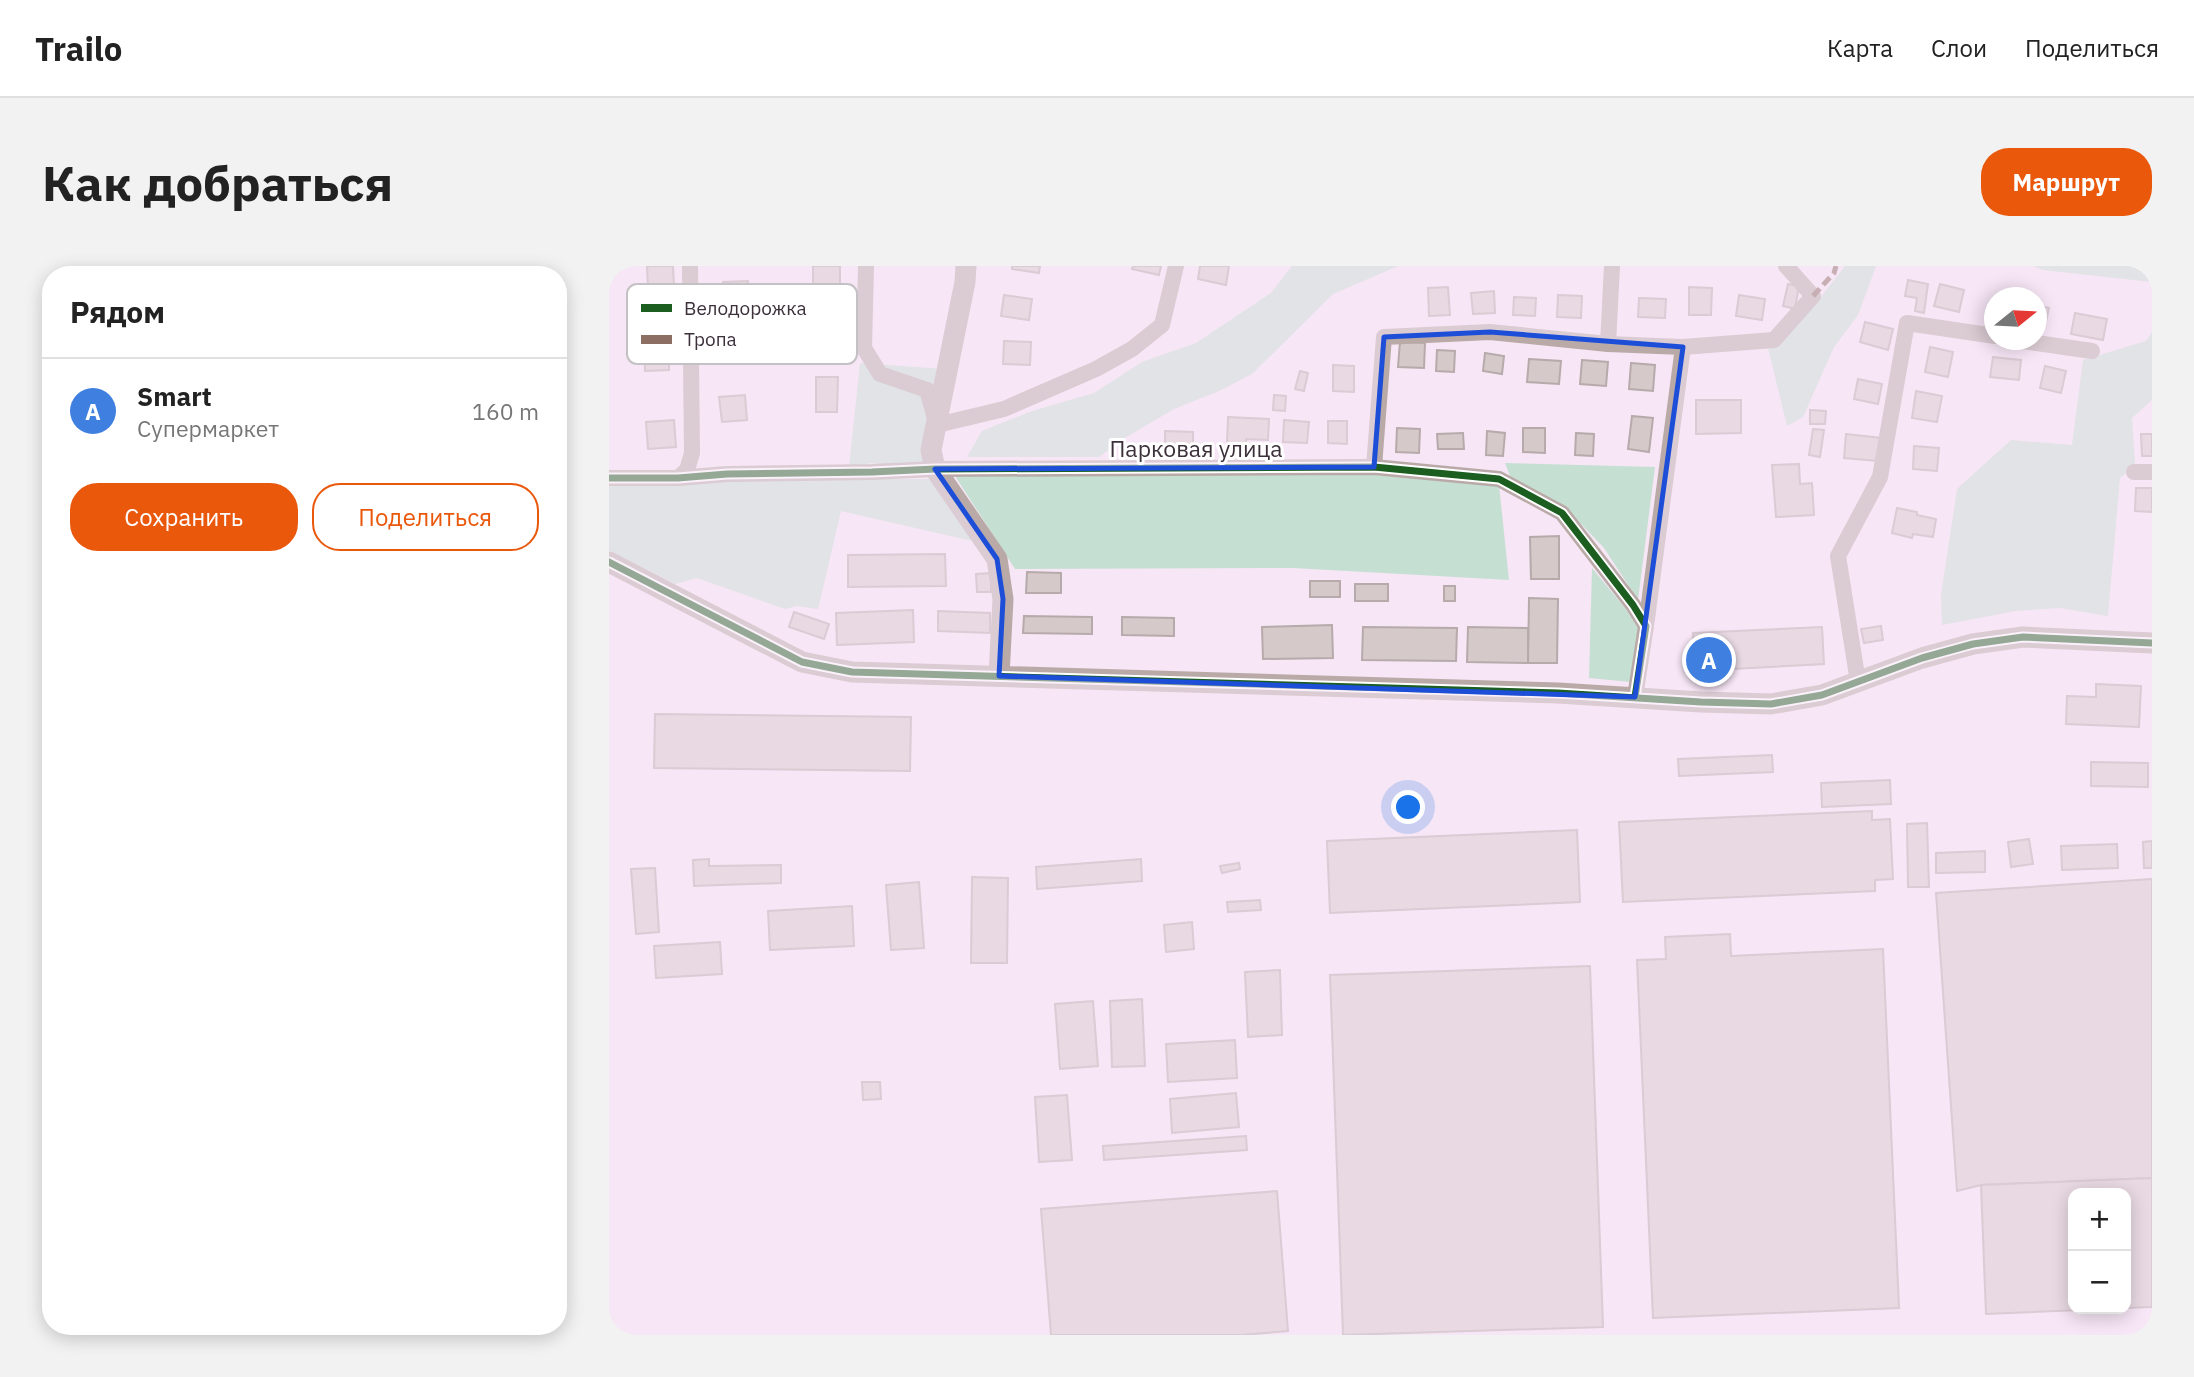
<!DOCTYPE html>
<html lang="ru">
<meta charset="utf-8">
<style>
:root{--surface:#fff;--page:#f2f2f2;--text:#222;--muted:#767676;--line:#e0e0e0;--accent:#ea580c}
body{margin:0;font-family:"IBM Plex Sans",sans-serif;background:var(--page);color:var(--text)}
.controls{position:absolute;right:21px;bottom:21px;display:grid;overflow:hidden;border-radius:14px;box-shadow:0 4px 18px #0003}
.controls button{width:63px;height:63px;display:grid;place-items:center;padding:0;border:0;border-bottom:2px solid var(--line);background:var(--surface);color:var(--text);font:35px sans-serif}
.compass{position:absolute;left:1375px;top:21px;width:63px;height:63px;border-radius:50%;background:var(--surface);box-shadow:0 4px 18px #0003;rotate:72deg}
.you{position:absolute;left:800px;top:542px;width:24px;height:24px;margin:-18px;border:5px solid #fff;border-radius:50%;background:#1a73e8;box-shadow:0 0 0 10px #1a73e833}
.badge{display:grid;place-items:center;width:46px;height:46px;border-radius:50%;background:var(--accent);color:#fff;font-size:23px;font-weight:700}
.pin{position:absolute;translate:-50% -50%;border:4px solid #fff;box-shadow:0 2px 7px #0006}
.list{margin:0;padding:0;list-style:none}
h2{display:flex;justify-content:space-between;align-items:center;height:91px;margin:0;padding:0 28px;font-size:30px}
h2 small{font-size:23px;font-weight:400;color:var(--muted)}
.list li{display:grid;grid-template-columns:46px 1fr auto;gap:21px;align-items:center;box-sizing:border-box;height:105px;padding:0 28px;border-top:2px solid var(--line)}
.list b{display:block;font-size:26px;white-space:nowrap}
.list p{margin:0;font-size:23px;white-space:nowrap;color:var(--muted)}
.list em{font-size:23px;font-style:normal;color:var(--muted)}
.actions{display:flex;gap:14px;padding:21px 28px}
.actions a{flex:1;padding:16px 0;border:2px solid var(--accent);border-radius:28px;text-align:center;font-size:24px;color:var(--accent)}
.actions .main{background:var(--accent);color:#fff}
.map{position:relative;flex:none;width:1543px;height:1069px;overflow:hidden;border-radius:28px}
header{display:flex;align-items:center;gap:42px;box-sizing:border-box;height:98px;padding:0 35px;background:var(--surface);border-bottom:2px solid var(--line)}
header strong{font-size:33px}
nav{display:flex;gap:38px;margin-inline-start:auto;font-size:24px}
.intro{display:flex;align-items:center;justify-content:space-between;box-sizing:border-box;height:168px;padding:0 42px}
h1{margin:0;font-size:49px}
.button{padding:18px 32px;border-radius:28px;background:var(--accent);color:#fff;font-size:24px;font-weight:700}
main{display:flex;gap:42px;padding:0 42px}
aside{flex:1;background:var(--surface);border-radius:28px;box-shadow:0 4px 18px #0003}
.map>svg:first-child{display:block}
</style>
<header>
<strong>Trailo</strong>
<nav><a>Карта</a><a>Слои</a><a>Поделиться</a></nav>
</header>
<div class="intro"><h1>Как добраться</h1><a class="button">Маршрут</a></div>
<main>
<aside>
<h2>Рядом<small></small></h2>
<ul class="list">
<li><span class="badge" style="background:#3f7fe0">A</span><div><b>Smart</b><p>Супермаркет</p></div><em>160 m</em></li>
</ul>
<div class="actions"><a class="main">Сохранить</a><a>Поделиться</a></div>
</aside>
<div class="map">
<svg width="1543" height="1069" viewBox="0 0 1543 1069">
<rect width="100%" height="100%" fill="#f7e6f5"/>
<!-- green -->
<g fill="#c5e0d2">
<path d="M683,0H789L724,28L643,108L610,125L565,143L514,173L490,191H358L373,165L423,145L485,127L533,96L587,77L662,27Z"/>
<path d="M1236,0H1267L1249,49L1225,81L1194,151L1178,160L1159,82L1208,36Z"/>
<path d="M1425,0H1543V16L1434,4Z"/>
<path d="M1543,66V134L1523,152L1526,199L1511,212L1499,350L1451,342L1406,345L1333,359L1332,329L1348,223L1402,174L1463,179L1474,94L1537,75Z"/>
<path d="M251,97L335,103L316,197L280,199L263,197L240,201Z"/>
<path d="M896,197L1046,201L1029,334L995,282L956,241L901,210Z"/>
<path d="M0,207L231,213H322L368,276L232,245L209,343L188,340L176,343L88,312L66,318L0,285Z"/>
<path d="M767,207L890,219L900,314L684,302L406,303L346,210Z"/>
<path d="M983,302L1016,342L1029,362L1022,416L980,412Z"/>
</g>
<!-- building -->
<g fill="#d6c9ca" stroke="#b6aaab" stroke-width="2">
<path d="M38,0H64L65,20L39,21Z"/>
<path d="M204,0H231V23L204,24Z"/>
<path d="M403,0H431L430,7L403,3Z"/>
<path d="M524,0H552L550,9L523,3Z"/>
<path d="M591,0H620L617,19L589,13Z"/>
<path d="M1299,14L1319,18L1315,47L1306,45L1308,32L1296,30Z"/>
<path d="M139,15L141,52L116,54L114,16Z"/>
<path d="M1179,18L1190,20L1186,43L1174,40Z"/>
<path d="M1331,18L1355,24L1350,46L1325,40Z"/>
<path d="M839,21L841,49L820,50L819,22Z"/>
<path d="M1080,21L1103,22L1102,49H1080Z"/>
<path d="M885,25L886,47L864,48L862,27Z"/>
<path d="M395,29L423,33L420,54L392,50Z"/>
<path d="M949,29L973,30L972,52L948,51Z"/>
<path d="M1130,29L1156,33L1153,54L1127,50Z"/>
<path d="M905,31L927,32L926,50L904,49Z"/>
<path d="M1030,32L1057,33L1056,52L1029,51Z"/>
<path d="M1428,39L1440,42L1436,61L1428,59Z"/>
<path d="M1466,47L1498,53L1494,74L1462,68Z"/>
<path d="M1256,56L1284,63L1279,84L1251,76Z"/>
<path d="M395,75L422,76L421,99L394,98Z"/>
<path d="M791,76L816,77L815,102L789,101Z"/>
<path d="M60,80V104L36,105L35,81Z"/>
<path d="M1321,81L1344,86L1339,111L1316,106Z"/>
<path d="M828,84L846,85L845,106L827,105Z"/>
<path d="M876,87L895,90L893,108L874,105Z"/>
<path d="M1384,91L1412,94L1410,114L1381,111Z"/>
<path d="M920,93L952,95L950,118L918,116Z"/>
<path d="M973,94L999,96L997,120L971,118Z"/>
<path d="M1022,97L1046,99L1044,125L1020,123Z"/>
<path d="M724,99L745,100V126L724,125Z"/>
<path d="M1436,100L1457,105L1452,127L1431,122Z"/>
<path d="M691,105L699,107L695,125L686,123Z"/>
<path d="M207,111H229L228,146H207Z"/>
<path d="M1249,113L1273,118L1269,138L1245,133Z"/>
<path d="M1307,125L1333,130L1328,156L1303,152Z"/>
<path d="M136,129L138,154L113,156L110,131Z"/>
<path d="M665,129L677,130L676,145L664,144Z"/>
<path d="M1087,134H1132V167L1087,168Z"/>
<path d="M1201,144L1217,145L1216,158H1201Z"/>
<path d="M1023,150L1044,152L1040,186L1019,183Z"/>
<path d="M619,151L660,153L659,174L637,173V178L618,177Z"/>
<path d="M65,154L67,181L39,183L37,156Z"/>
<path d="M675,154L700,156L698,177L674,176Z"/>
<path d="M719,155H738V178L719,177Z"/>
<path d="M788,162L811,163L810,187L787,186Z"/>
<path d="M914,162H936V187L914,186Z"/>
<path d="M1204,163L1215,164L1211,191L1200,189Z"/>
<path d="M556,165L584,166V179H556Z"/>
<path d="M878,165L896,167L894,190L877,189Z"/>
<path d="M854,167L855,183H829L828,168Z"/>
<path d="M967,167L985,168L984,190L966,189Z"/>
<path d="M1237,168L1272,172L1269,195L1235,192Z"/>
<path d="M1532,168H1543V190H1533Z"/>
<path d="M1305,180L1330,182L1328,205L1304,203Z"/>
<path d="M1190,198L1191,218L1203,217L1205,249L1167,251L1163,199Z"/>
<path d="M1527,222H1543V246L1526,245Z"/>
<path d="M1288,242L1308,246V249L1327,253L1324,271L1304,268L1303,272L1283,267Z"/>
<path d="M950,270V313H922L921,271Z"/>
<path d="M336,288L337,320L239,321V289Z"/>
<path d="M418,306L452,307V327H417Z"/>
<path d="M382,307V326H368L367,308Z"/>
<rect x="701" y="315" width="30" height="16"/>
<rect x="746" y="318" width="33" height="17"/>
<rect x="835" y="320" width="11" height="15"/>
<path d="M920,332L949,333L948,397H919Z"/>
<path d="M304,344L305,376L228,379L227,347Z"/>
<path d="M329,345L381,347V367L329,365Z"/>
<path d="M185,346L220,358L215,373L180,361Z"/>
<path d="M415,350L483,351V368L414,367Z"/>
<path d="M513,351L565,352V370L513,369Z"/>
<path d="M723,359L724,392L654,393L653,361Z"/>
<path d="M1272,360L1274,374L1255,377L1252,363Z"/>
<path d="M754,361L848,362L847,395L753,394Z"/>
<path d="M859,361L919,362V397L858,396Z"/>
<path d="M1213,361L1215,398L1086,405L1084,367Z"/>
<path d="M1487,418L1532,420L1530,461L1457,458L1458,430L1487,431Z"/>
<path d="M46,448L302,451L301,505L45,502Z"/>
<path d="M1163,489L1164,506L1070,510L1069,493Z"/>
<path d="M1482,496L1539,497V521L1482,520Z"/>
<path d="M1281,514L1282,538L1213,541L1212,517Z"/>
<path d="M1263,545V554L1281,553L1284,613L1266,614V625L1014,636L1010,556Z"/>
<path d="M1318,557L1320,621H1299L1298,558Z"/>
<path d="M968,564L971,636L721,647L718,575Z"/>
<path d="M1420,573L1424,598L1402,601L1399,576Z"/>
<path d="M1543,575V602H1535L1534,576Z"/>
<path d="M1508,578L1509,602L1453,604L1452,580Z"/>
<path d="M1376,585V606L1327,607V587Z"/>
<path d="M100,593V600L172,599V617L85,620L84,594Z"/>
<path d="M532,593L533,615L428,623L427,601Z"/>
<path d="M630,597L631,603L613,607L611,600Z"/>
<path d="M46,602L50,666L27,668L22,603Z"/>
<path d="M363,611L399,612L398,697H362Z"/>
<path d="M1543,613V912L1372,919L1348,925L1327,627Z"/>
<path d="M310,616L315,682L282,684L277,619Z"/>
<path d="M651,634L652,644L619,646L618,636Z"/>
<path d="M243,640L245,680L161,684L159,645Z"/>
<path d="M583,656L585,683L557,686L555,659Z"/>
<path d="M1121,668L1122,690L1274,683L1290,1042L1044,1052L1028,694L1057,693L1056,671Z"/>
<path d="M111,676L113,708L47,712L45,680Z"/>
<path d="M981,700L994,1061L734,1069L721,709Z"/>
<path d="M671,704L673,769L639,771L636,706Z"/>
<path d="M533,733L536,800L503,801L501,735Z"/>
<path d="M484,735L489,800L451,803L446,738Z"/>
<path d="M626,774L628,812L559,816L557,778Z"/>
<path d="M253,816H271L272,833L254,834Z"/>
<path d="M627,827L630,861L563,867L561,833Z"/>
<path d="M458,829L463,894L430,896L426,831Z"/>
<path d="M637,870L638,884L495,894L494,880Z"/>
<path d="M1543,912V1041L1517,1042V927H1464V1043H1497L1377,1048L1372,919Z"/>
<path d="M668,925L679,1065L633,1069H442L432,943Z"/>
</g>
<g fill="none" stroke-linecap="round" stroke-linejoin="round">
<!-- minor -->
<g stroke="#b9aaa8" stroke-width="16">
<path d="M257,0L255,82L271,108L318,124L328,159L395,143L487,103L523,83L553,59L567,0"/>
<path d="M1407,74L1483,85"/>
<path d="M999,78L1003,0"/>
<path d="M765,201L775,71L881,66L999,78L1074,81L1165,74L1204,30L1177,0"/>
<path d="M1525,206H1543"/>
<path d="M0,212H69L118,208L263,206L326,203L765,201L890,213L953,247L1024,339L1037,360L1026,431"/>
<path d="M69,212L78,204L83,187L81,0"/>
<path d="M1037,360L1074,81"/>
<path d="M1249,416L1229,290L1271,211L1298,57L1386,70"/>
</g>
<!-- tertiary -->
<g stroke="#b9aaa8" stroke-width="21">
<path d="M357,0L356,16L322,184L326,203L388,293L394,333L390,410"/>
<path d="M0,296L193,396L243,406L949,427L1092,436L1162,438L1213,429L1313,392L1364,378L1414,371L1543,377"/>
</g>
<!-- quiet -->
<path stroke="#8d6e63" stroke-width="5" stroke-dasharray="10 5" stroke-linecap="butt" d="M1204,30L1225,7L1227,0"/>
<defs>
<g id="cycleway">
<path d="M0,212H69L118,208L263,206L326,203L765,201L890,213L953,247L1024,339L1037,360L1026,431"/>
<path d="M0,296L193,396L243,406L949,427L1092,436L1162,438L1213,429L1313,392L1364,378L1414,371L1543,377"/>
</g>
</defs>
<!-- cycleway casing -->
<use href="#cycleway" stroke="#fff" stroke-width="11"/>
<!-- cycleway -->
<use href="#cycleway" stroke="#1b5e20" stroke-width="7"/>
</g>
<!-- marked area -->
<path d="M0 0H1543V1069H0ZM881,66L1074,81L1026,431L390,410L394,333L388,293L326,203L765,201L775,71Z" fill="#f7e6f5" fill-opacity=".55" fill-rule="evenodd"/>
<path fill="none" stroke="#1d4ed8" stroke-width="5" stroke-linejoin="round" d="M881,66L1074,81L1026,431L390,410L394,333L388,293L326,203L765,201L775,71Z"/>
<g text-anchor="middle" stroke-width="6" stroke-linejoin="round" paint-order="stroke">
<!-- street labels -->
<g font-size="23" fill="#3c303a" stroke="#fff">
<text x="587" y="191">Парковая улица</text>
</g>
</g>
<!-- legend -->
<rect x="18" y="18" width="230" height="80" rx="10" fill="#fff" stroke="#c4c1c4" stroke-width="2"/>
<rect x="32" y="38" width="31" height="8" fill="#1b5e20"/>
<rect x="32" y="69" width="31" height="9" fill="#8d6e63"/>
<g font-size="19" fill="#3c303a">
<text x="75" y="49">Велодорожка</text>
<text x="75" y="80">Тропа</text>
</g>
</svg>
<div class="controls">
<button>+</button>
<button>−</button>
</div>
<svg class="compass" viewBox="-18 -18 36 36"><path d="M0-13l5 13h-10z" fill="#e53935"/><path d="M0 13l5-13h-10z" fill="#767676"/></svg>
<div class="you"></div>
<div class="pin badge" style="left:1100px;top:394px;background:#3f7fe0">A</div>
</div>
</main>
